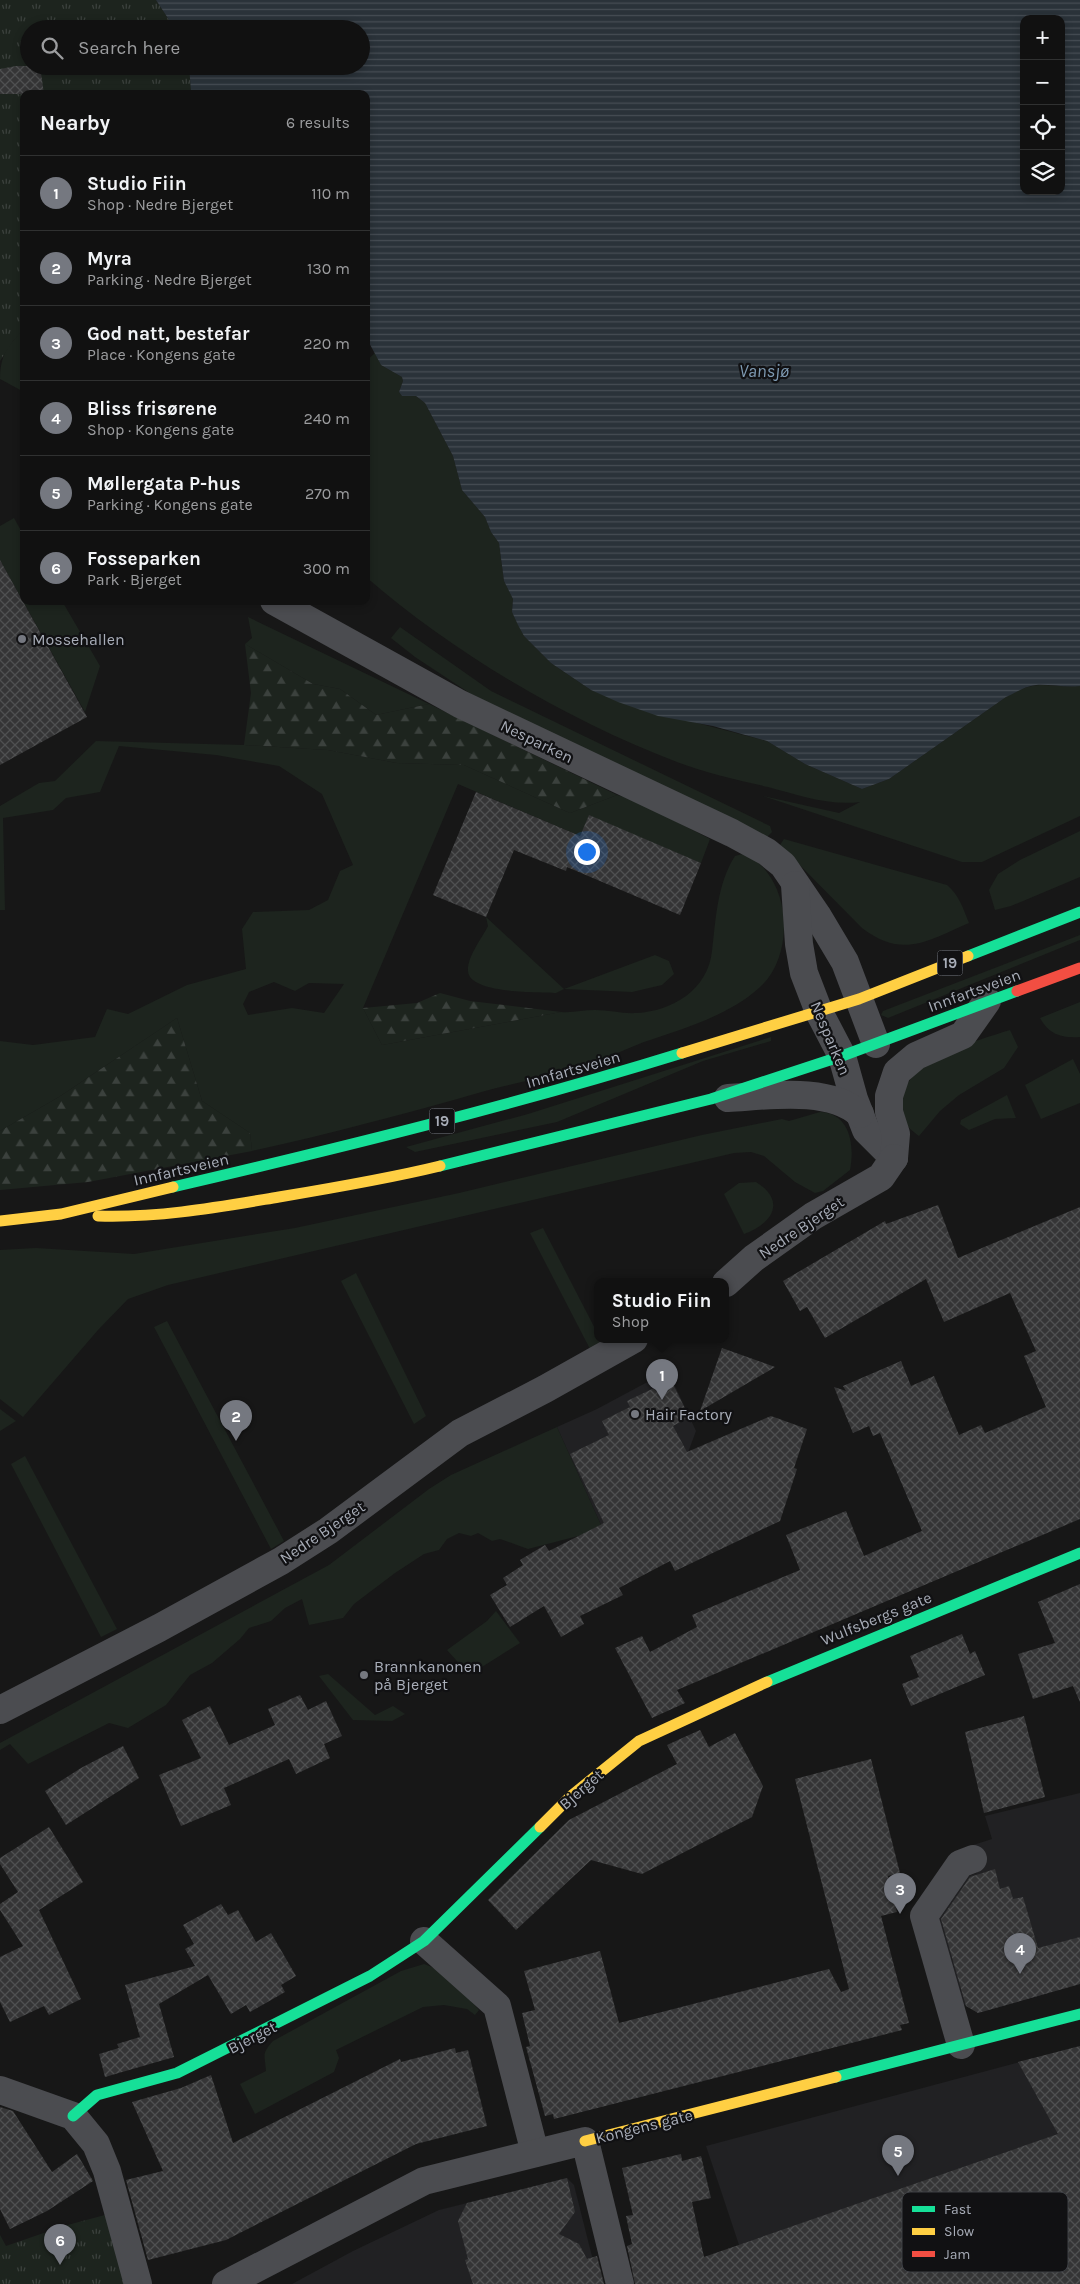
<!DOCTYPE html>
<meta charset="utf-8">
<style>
:root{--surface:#111;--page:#1a1a1a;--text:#f1f3f6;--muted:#9c9d9f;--line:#303131;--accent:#757880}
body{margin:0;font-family:Karla,sans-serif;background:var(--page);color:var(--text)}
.controls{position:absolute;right:15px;top:15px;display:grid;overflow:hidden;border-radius:10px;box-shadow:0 2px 8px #0003}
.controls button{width:45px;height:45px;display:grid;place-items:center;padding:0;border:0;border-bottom:1px solid var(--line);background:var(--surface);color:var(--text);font:25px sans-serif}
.you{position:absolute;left:586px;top:851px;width:18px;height:18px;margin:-12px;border:4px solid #fff;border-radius:50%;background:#1a73e8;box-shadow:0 0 0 8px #1a73e833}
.badge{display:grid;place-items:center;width:32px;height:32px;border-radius:50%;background:var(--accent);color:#fff;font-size:16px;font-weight:700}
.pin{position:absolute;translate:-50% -41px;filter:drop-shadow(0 1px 2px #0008)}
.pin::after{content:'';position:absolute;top:26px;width:18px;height:15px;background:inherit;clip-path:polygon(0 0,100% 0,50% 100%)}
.popup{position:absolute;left:594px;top:1278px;width:135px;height:65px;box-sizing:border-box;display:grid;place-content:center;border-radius:10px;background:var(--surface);filter:drop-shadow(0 1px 4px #0005);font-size:16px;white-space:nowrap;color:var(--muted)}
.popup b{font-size:19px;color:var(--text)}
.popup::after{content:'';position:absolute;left:50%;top:100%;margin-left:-10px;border:10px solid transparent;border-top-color:var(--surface)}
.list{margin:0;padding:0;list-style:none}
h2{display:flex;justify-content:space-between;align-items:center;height:65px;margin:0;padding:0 20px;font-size:21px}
h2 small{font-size:16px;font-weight:400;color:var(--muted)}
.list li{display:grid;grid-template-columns:32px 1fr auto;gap:15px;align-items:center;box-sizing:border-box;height:75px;padding:0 20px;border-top:1px solid var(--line)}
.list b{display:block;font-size:19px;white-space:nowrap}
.list p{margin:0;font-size:16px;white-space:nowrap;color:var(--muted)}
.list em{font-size:16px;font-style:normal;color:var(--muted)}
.icon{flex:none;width:28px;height:28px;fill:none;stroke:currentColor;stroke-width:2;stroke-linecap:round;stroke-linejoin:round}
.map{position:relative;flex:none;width:1080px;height:2284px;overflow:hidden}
.search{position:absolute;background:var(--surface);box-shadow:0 2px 8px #0003;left:20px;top:20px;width:350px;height:55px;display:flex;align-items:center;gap:12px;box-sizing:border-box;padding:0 18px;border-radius:28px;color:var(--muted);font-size:19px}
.panel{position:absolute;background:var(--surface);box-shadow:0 2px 8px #0003;left:20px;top:90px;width:350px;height:515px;border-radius:10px}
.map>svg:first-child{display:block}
</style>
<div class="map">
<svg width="1080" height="2284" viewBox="0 0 1080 2284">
<defs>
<pattern id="forest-firs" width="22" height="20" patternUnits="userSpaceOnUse" patternTransform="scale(1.25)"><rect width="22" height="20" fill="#1d241e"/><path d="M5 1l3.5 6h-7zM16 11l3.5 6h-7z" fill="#3b413d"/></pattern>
<pattern id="park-tufts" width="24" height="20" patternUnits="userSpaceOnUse" patternTransform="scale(1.25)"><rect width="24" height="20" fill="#1d241e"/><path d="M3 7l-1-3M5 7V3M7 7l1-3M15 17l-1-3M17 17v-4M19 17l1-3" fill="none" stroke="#3b413d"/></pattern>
<pattern id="water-rules" width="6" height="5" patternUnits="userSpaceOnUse" patternTransform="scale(1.25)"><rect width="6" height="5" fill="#2a3239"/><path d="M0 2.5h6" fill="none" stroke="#464d54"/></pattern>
<pattern id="building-cross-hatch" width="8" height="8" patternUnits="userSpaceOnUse" patternTransform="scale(1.25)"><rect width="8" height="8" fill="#353536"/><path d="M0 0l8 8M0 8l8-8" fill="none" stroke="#4f5051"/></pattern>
</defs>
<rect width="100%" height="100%" fill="#171717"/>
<!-- built -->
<g fill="#212123">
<path d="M668,1371L696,1431L671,1498L601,1525L557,1427L597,1409Z"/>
<path d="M1080,1793V1984L978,2013L960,2002L938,1920L962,1878L977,1873L970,1846L992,1839L985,1816Z"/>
<path d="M1080,2046V2284H752L706,2146Z"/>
<path d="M567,2178L574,2185L599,2284H292L353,2251L439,2210Z"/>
</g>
<!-- grass -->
<g fill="#1d241e" fill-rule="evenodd">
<path d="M24,329V392L0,379C0,356 7,346 24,329Z"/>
<path d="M375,353L381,365L402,377L403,381L399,392L402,396H416L425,403L453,456L462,490L485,517L491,532L499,543L504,581L513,599L512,612L524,636L551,663L591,690L697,723L767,741L805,764L862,789L889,779L1006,697C1014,693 1022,688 1032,686C1045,683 1065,688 1080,686V816L982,862H962L763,796L839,813L860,802C829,806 798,795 768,787C737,780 706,773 677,762C567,720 455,654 366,577V361Z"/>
<path d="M14,518L24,536V601H62L100,666L85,712L0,560V526Z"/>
<path d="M248,617L429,704L376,715L340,689L313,684L245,644L252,638Z"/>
<path d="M400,627L491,691L770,826L772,832L767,837L471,694L415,657L391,638Z"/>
<path d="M96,741L244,745L328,750L397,763L464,765L570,813L617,795L635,800L710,839L701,863L589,816L580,836L458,784L363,1008L382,1045L561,1012C573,1013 583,1010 595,1010C609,1010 623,1014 637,1013C672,1011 708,990 712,951C716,919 717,884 735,856L746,853C753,859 761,864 766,871C792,903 790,961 759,988C728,1016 682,1029 644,1042C628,1048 614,1055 598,1061C562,1074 523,1081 485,1091C408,1113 330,1134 252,1151L250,1133L202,1101L177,1018L59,1097L0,1131V1041L33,1045L95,1037L107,1009L128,1014L187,985L246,969L242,929L253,912L309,910L328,900L340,871L353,865L322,794L279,766L216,755L119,746L100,792L66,798L53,810L3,818L5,910H0V806L39,783L55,781ZM274,982L295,991L309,983L344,984L324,1013L292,1008L248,1015L243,1004L249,992Z"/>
<path d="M1080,831V877L1011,906L995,910L989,890L998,874L1020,860Z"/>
<path d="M784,839L947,885C959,895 963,908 969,923C927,941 903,959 862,928L780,845Z"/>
<path d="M486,917L564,989L655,955L669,961L674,974L662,985L632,992L564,989L556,993C539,992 469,994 468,971C467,957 482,938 488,926Z"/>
<path d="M1080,935V940L888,1018L881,1015L883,1011Z"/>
<path d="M1080,1002V1037C1061,1038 1050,1035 1040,1018Z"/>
<path d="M1010,1030L1018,1047L1004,1068L959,1095L940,1111L919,1136C911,1130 902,1123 900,1112C896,1094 915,1070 930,1060C948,1049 988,1037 1010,1030Z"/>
<path d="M771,1037V1041L703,1061L557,1122L415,1152L406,1147L528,1114Z"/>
<path d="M1073,1059L1080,1074V1103L1041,1119L1025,1085Z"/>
<path d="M1007,1095L1016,1118L995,1119L969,1130L960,1124L961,1120Z"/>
<path d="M820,1112C850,1113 855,1145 850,1170L823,1191L815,1193L795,1182L764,1156L751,1152L734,1153L168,1285L128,1299L98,1330L23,1417L0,1399V1250L36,1248L134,1254L295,1228L459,1193L702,1135L782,1119L789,1121Z"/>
<path d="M756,1182C787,1201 772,1224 744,1234L724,1194L739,1183Z"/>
<path d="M543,1228L603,1344L590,1349L530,1233Z"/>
<path d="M356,1273L426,1416L414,1424L341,1281Z"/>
<path d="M167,1321L284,1541L271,1549L154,1327Z"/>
<path d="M0,1409L16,1421L0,1431Z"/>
<path d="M557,1427L601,1525L582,1535L528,1549L500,1539L492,1541L478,1533L471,1536L459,1533L447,1539L439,1550L424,1554L395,1573L354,1604L343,1618L309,1625L302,1599L285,1608L271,1621L249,1628L240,1639L212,1663L190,1675L166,1705L128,1728L109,1723L28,1764L10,1744L0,1750V1743L329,1565L429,1489L451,1475Z"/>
<path d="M25,1456L117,1629L101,1637L11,1464Z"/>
<path d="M496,1611L520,1643L474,1672L466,1671L447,1650L487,1621Z"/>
<path d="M328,1674L375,1715L393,1706L405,1714L392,1721L353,1720L319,1676Z"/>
<path d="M424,1964C446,1971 464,1993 479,2010L475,2015L467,2009L444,2005L423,2007L336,2050L339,2058L334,2072L255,2114L240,2084L266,2071C265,2055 261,2054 273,2041L401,1971Z"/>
</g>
<!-- forest -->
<g fill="url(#forest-firs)">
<path d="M245,644L313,684L340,689L376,715L429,704L617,795L570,813L464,765L397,763L328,750L244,745L251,693Z"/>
<path d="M440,993L470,1001L561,1012L382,1045L363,1008L417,1003Z"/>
<path d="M177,1018L202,1101L250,1133L252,1151L88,1182L0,1190V1131L59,1097Z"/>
</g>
<!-- park -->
<g fill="url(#park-tufts)">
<path d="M0,0H156L175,29H29V66H189L192,94H24V329L13,341L0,361Z"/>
<path d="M105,2215L127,2284H0V2235L6,2246L64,2226Z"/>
</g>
<!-- water -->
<path fill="url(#water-rules)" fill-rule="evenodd" d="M156,0H1080V686C1065,688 1050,684 1036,685C1025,686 1015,693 1006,697L889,779L862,789L805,764L767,741L713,726L658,716L618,702L591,690L551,663L524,636L518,625L512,612L513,599L504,581L499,543L491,532L485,517L462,490L453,456L425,403L416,396H402L399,392L403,381L402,377L381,365L366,337V94H192L191,91L189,66H361V29H175ZM1024,19H1061V191H1024Z"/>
<!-- building -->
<g fill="url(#building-cross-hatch)">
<path d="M16,66H40L44,94H0V69Z"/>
<path d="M0,560L87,717L0,765Z"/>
<path d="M476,792L580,836L589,815L701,863L680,915L567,867L566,871L514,850L486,917L433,895Z"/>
<path d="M938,1205L958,1258L1080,1207V1519L677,1690L685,1703L652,1718L615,1648L642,1636L650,1652L697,1627L692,1615L800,1570L786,1535L846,1511L864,1556L922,1531L880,1433L873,1436L869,1426L853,1433L834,1387L846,1391L843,1386L901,1361L911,1386L934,1376L959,1435L981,1425L985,1433L1046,1407L1024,1356L1036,1351L1010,1293L944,1322L926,1279L825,1338L807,1307L800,1311L783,1281L885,1221L886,1224Z"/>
<path d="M722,1348L775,1367L700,1411Z"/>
<path d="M671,1380L689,1417L673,1426L687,1452L771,1416L807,1429L794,1468L797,1469L780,1521L675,1571L670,1561L619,1588L623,1595L580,1616L584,1624L561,1637L544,1606L510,1627L490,1595L507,1585L503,1578L523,1565L520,1560L545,1545L549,1551L604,1523L570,1454L609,1435L602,1421L630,1407L627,1401Z"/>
<path d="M1080,1584V1702L1073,1686L1033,1699L1018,1654L1055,1643L1038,1602Z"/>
<path d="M962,1634L970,1654L975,1651L985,1675L911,1706L902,1684L919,1677L910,1656Z"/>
<path d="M300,1695L308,1710L326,1701L342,1736L324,1744L330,1758L296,1774L289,1759L224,1788L231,1805L181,1826L159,1775L201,1758L182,1720L210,1706L229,1745L275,1725L268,1709Z"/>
<path d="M1024,1716L1045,1797L984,1813L965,1732Z"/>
<path d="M700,1730L709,1747L735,1733L763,1786L752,1817L642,1874L591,1860L516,1930L488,1900L569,1820L677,1764L667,1745Z"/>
<path d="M123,1746L139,1778L66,1825L45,1791L81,1768Z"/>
<path d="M871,1759L900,1873L888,1876L897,1912L881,1916L909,2023L900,2025L902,2030L672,2089L554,2119L553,2114L545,2116L526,2047L530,2046L522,2013L535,2010L524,1971L600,1951L619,2023L829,1969L841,1992L849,1989L795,1779Z"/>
<path d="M49,1827L83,1882L39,1910L81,1999L49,2015L44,2006L10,2022L0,2002V1957L23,1946L0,1910V1904L18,1892L0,1864V1858Z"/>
<path d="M995,1869L1000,1889L1009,1886L1013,1899L1023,1897L1038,1948L1080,1937V1984L978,2013L966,2006L941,1919L970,1877Z"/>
<path d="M221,1904L228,1915L238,1910L256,1942L271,1933L296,1976L281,1985L285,1992L250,2012L246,2005L231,2014L208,1975L159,2004L174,2057L105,2077L99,2054L119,2048L117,2044L140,2037L125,1985L195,1966L185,1949L194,1944L183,1925Z"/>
<path d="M1080,2046V2284H635L627,2246L632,2244L626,2216L633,2215L622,2168L681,2154L682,2161L701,2156L711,2198L692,2202L704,2257L1058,2134L1018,2062Z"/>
<path d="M455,2048L456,2053L468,2050L487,2126L416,2144L226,2240L148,2260L126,2180L163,2171L132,2102L181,2088L211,2075L233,2143L400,2059L401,2062Z"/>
<path d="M0,2107L13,2111L52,2172L77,2154L93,2181L47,2211L10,2229L0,2209Z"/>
<path d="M567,2178L575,2212L559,2234L579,2244L587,2259L597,2256L604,2284H473L465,2260L468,2259L458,2221L467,2203Z"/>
</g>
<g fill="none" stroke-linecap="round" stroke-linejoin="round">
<!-- street -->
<g stroke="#4b4c50" stroke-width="28">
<path d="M274,601L460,704L732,833L767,852L783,865L817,915L845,962L876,1044"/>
<path d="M795,885L799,944L804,973L819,1012L842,1056L854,1099L866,1130L894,1158"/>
<path d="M728,1098C767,1096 829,1086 860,1114"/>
<path d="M894,1158L896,1134L889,1112V1096L897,1072L916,1056L963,1035L987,1001"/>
<path d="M726,1283L754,1258L813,1216L881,1177L894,1158"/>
<path d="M0,1710L159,1628L281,1561L328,1531L460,1433L545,1389L634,1339"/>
<path d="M424,1941L497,2006L535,2153"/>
<path d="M961,2045L924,1916L960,1864L973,1859"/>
<path d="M0,2090L73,2116L96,2144L107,2171L138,2284"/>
<path d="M226,2284L424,2181L585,2141L620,2284"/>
</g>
<!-- fast -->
<g stroke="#16e098" stroke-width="11">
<path d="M968,956L1080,912"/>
<path d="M440,1166L711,1099L842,1056L1017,991"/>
<path d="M173,1187C344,1147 514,1105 682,1053"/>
<path d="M767,1682L1080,1553"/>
<path d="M836,2077L1080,2014"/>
<path d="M73,2116L97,2095L177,2073L370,1976L424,1941L540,1827"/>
</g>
<!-- slow -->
<g stroke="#ffcf43" stroke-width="11">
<path d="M682,1053L859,999L968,956"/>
<path d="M98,1216C160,1218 219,1207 279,1197C333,1188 387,1179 440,1166"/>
<path d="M0,1221L61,1214L173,1187"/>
<path d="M540,1827L571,1796L639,1741L767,1682"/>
<path d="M585,2141L836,2077"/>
</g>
<!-- jam -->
<path stroke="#f24e42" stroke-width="11" d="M1017,991L1080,968"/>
</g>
<!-- markers -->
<g fill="#757880" stroke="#111113" stroke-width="2">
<circle cx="22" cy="639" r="5"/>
<circle cx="635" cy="1414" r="5"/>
<circle cx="364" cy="1675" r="5"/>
</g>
<g text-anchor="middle" stroke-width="4.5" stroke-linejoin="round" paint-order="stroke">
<!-- shield labels -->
<g fill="#111113" stroke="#7b7e86" stroke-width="1">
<rect x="937.5" y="950.5" width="25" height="25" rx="4"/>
<rect x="429.5" y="1108.5" width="25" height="25" rx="4"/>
</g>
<g font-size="15" font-weight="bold" fill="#a8adb8">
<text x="950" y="968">19</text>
<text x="442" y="1126">19</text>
</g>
<!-- poi labels -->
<g font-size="16" fill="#a8adb8" stroke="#111113" text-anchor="start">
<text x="32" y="645">Mossehallen</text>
<text x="645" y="1420">Hair Factory</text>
<text x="374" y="1672">Brannkanonen<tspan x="374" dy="18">på Bjerget</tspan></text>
</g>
<!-- street labels -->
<g font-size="16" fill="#a8adb8" stroke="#111113">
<text transform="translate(537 741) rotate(26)" y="6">Nesparken</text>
<text transform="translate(974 990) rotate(-20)" y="6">Innfartsveien</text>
<text transform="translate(831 1038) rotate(67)" y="6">Nesparken</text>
<text transform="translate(573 1069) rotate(-16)" y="6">Innfartsveien</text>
<text transform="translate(181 1169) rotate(-13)" y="6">Innfartsveien</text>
<text transform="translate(801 1227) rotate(-34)" y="6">Nedre Bjerget</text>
<text transform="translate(322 1532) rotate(-34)" y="6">Nedre Bjerget</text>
<text transform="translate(876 1618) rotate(-22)" y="6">Wulfsbergs gate</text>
<text transform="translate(581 1789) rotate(-41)" y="6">Bjerget</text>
<text transform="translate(252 2037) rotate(-27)" y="6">Bjerget</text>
<text transform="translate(644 2126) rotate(-14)" y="6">Kongens gate</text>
</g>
<!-- water labels -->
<g font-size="18" font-style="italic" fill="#7f9bb3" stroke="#111113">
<text x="764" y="377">Vansjø</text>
</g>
</g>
<!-- legend -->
<rect x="902" y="2192" width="166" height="80" rx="8" fill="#111113" stroke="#3e4045" stroke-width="1"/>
<rect x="912" y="2206" width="23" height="6" fill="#16e098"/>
<rect x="912" y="2228" width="23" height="7" fill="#ffcf43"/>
<rect x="912" y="2251" width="23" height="6" fill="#f24e42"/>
<g font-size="14" fill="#a8adb8">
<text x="944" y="2214">Fast</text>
<text x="944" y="2236">Slow</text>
<text x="944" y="2259">Jam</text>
</g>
</svg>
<div class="controls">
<button>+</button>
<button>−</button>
<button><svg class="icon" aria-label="locate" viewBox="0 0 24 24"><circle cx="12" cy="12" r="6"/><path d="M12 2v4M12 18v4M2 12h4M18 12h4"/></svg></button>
<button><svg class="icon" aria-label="layers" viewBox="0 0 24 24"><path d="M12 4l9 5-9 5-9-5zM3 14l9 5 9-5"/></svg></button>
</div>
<div class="you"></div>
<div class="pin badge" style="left:662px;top:1400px">1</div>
<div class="popup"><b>Studio Fiin</b>Shop</div>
<div class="pin badge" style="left:236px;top:1441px">2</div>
<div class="pin badge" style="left:900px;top:1914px">3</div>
<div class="pin badge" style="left:1020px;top:1974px">4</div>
<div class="pin badge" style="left:898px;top:2176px">5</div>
<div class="pin badge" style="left:60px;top:2265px">6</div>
<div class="search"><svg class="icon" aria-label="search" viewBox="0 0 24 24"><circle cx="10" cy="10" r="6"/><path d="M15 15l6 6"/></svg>Search here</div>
<section class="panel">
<h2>Nearby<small>6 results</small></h2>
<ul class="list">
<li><span class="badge">1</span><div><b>Studio Fiin</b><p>Shop · Nedre Bjerget</p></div><em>110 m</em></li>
<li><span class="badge">2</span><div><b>Myra</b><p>Parking · Nedre Bjerget</p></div><em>130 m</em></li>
<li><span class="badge">3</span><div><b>God natt, bestefar</b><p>Place · Kongens gate</p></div><em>220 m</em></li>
<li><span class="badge">4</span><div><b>Bliss frisørene</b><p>Shop · Kongens gate</p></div><em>240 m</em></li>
<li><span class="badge">5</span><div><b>Møllergata P-hus</b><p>Parking · Kongens gate</p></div><em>270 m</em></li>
<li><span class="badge">6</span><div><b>Fosseparken</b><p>Park · Bjerget</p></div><em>300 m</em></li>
</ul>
</section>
</div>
